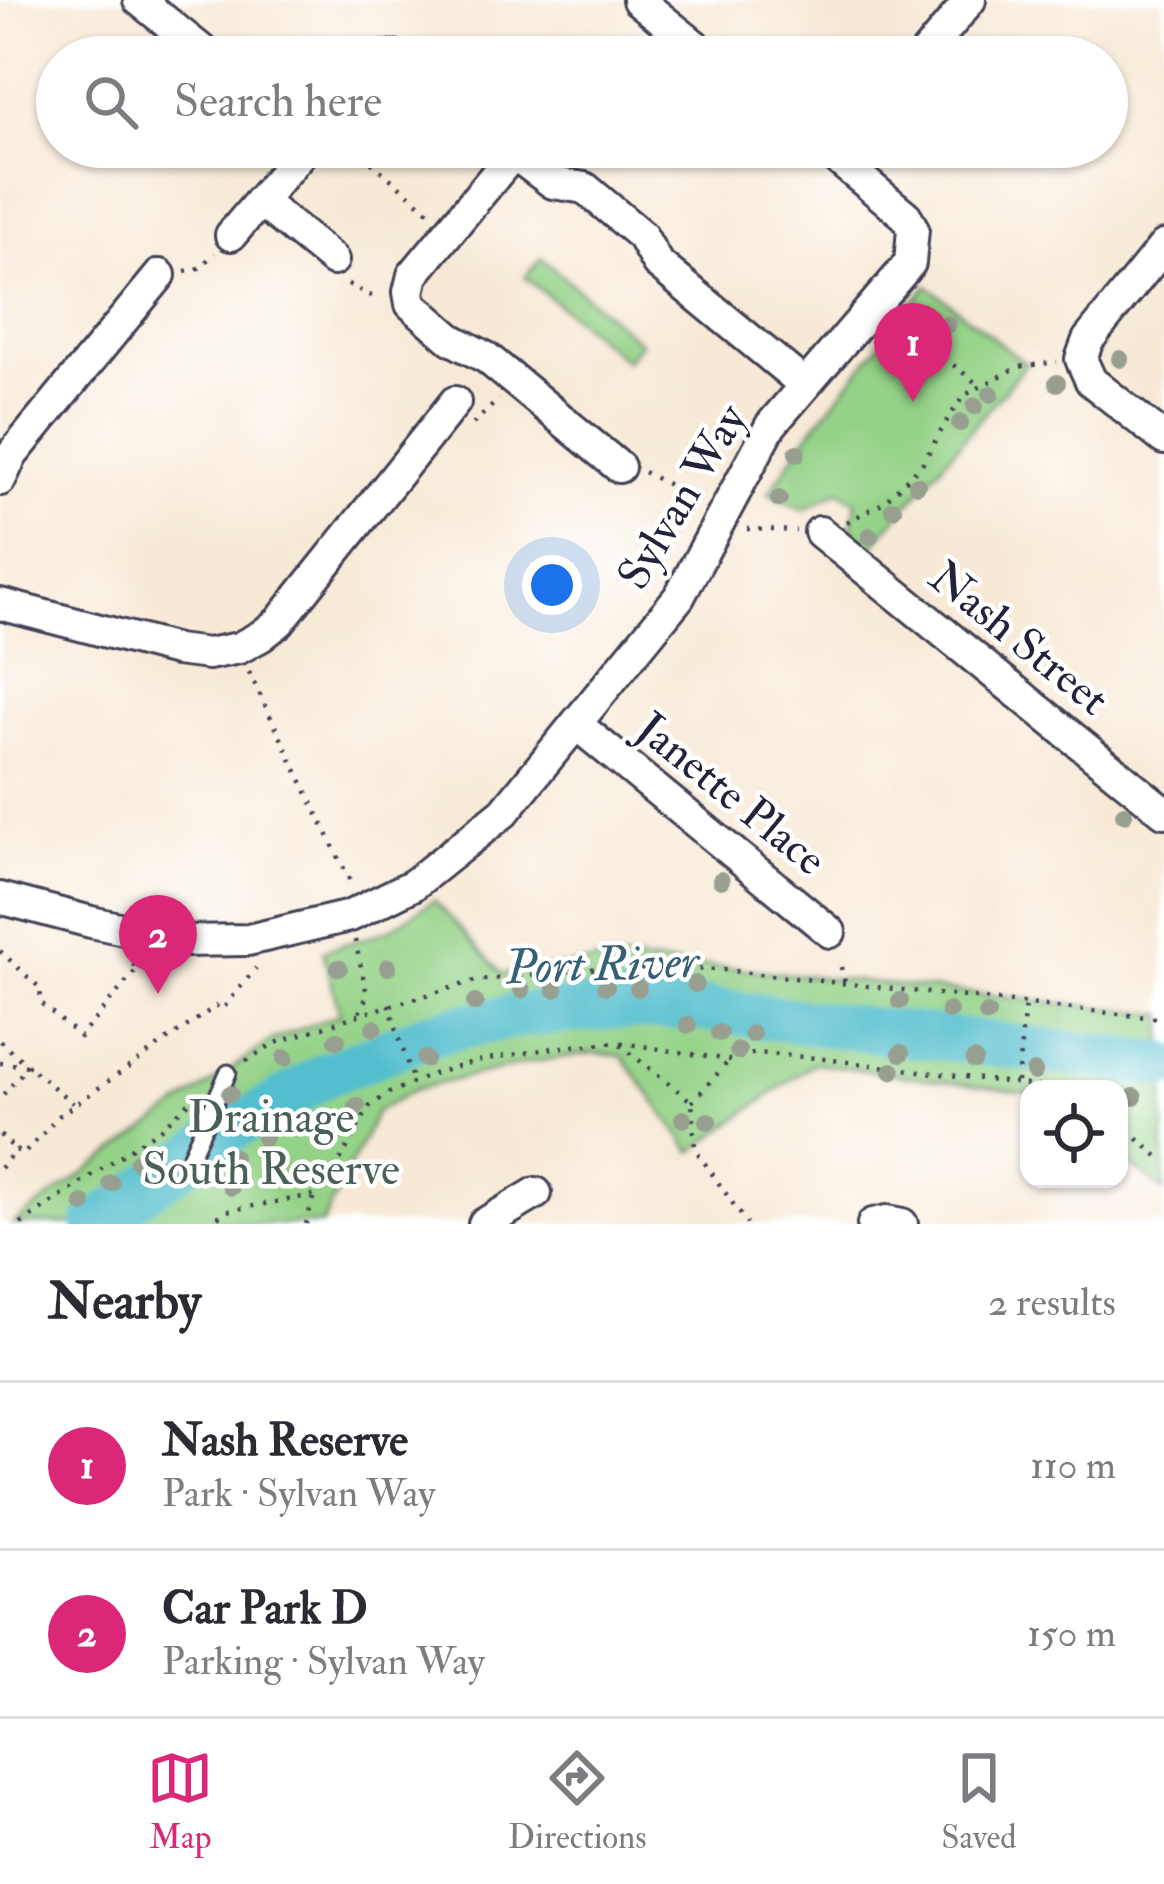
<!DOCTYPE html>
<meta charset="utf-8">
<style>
:root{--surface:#fff;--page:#f7f7f7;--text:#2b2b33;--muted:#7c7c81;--line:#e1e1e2;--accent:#db2777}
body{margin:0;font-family:"IM FELL Double Pica",serif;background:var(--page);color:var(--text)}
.controls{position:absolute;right:36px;bottom:36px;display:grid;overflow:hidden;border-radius:24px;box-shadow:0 3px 9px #0004}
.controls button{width:108px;height:108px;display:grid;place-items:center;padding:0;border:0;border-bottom:3px solid var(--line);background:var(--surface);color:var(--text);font:60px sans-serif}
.you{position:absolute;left:552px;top:585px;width:42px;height:42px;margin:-30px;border:9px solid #fff;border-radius:50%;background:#1a73e8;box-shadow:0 0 0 18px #1a73e833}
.badge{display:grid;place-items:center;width:78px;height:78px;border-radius:50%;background:var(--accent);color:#fff;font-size:39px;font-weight:700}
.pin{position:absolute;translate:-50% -99px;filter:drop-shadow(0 3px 6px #0008)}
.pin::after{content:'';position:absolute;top:63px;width:42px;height:36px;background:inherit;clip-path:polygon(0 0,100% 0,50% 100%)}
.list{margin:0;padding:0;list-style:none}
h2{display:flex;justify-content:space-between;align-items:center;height:156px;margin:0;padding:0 48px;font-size:51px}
h2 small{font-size:39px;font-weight:400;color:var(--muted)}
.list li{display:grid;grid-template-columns:78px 1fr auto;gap:36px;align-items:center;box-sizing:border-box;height:168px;padding:0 48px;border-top:3px solid var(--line)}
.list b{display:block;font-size:45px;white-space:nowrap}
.list p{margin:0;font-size:39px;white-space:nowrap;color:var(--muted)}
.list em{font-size:39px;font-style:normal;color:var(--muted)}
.icon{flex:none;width:66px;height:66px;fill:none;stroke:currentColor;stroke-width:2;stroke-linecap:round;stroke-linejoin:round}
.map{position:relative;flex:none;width:1164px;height:1224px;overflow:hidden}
.search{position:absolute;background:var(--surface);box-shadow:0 3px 9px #0004;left:36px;right:36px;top:36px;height:132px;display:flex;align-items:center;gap:30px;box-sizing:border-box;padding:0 42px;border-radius:66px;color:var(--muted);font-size:45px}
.sheet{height:492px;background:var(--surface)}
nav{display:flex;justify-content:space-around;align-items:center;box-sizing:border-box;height:168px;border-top:3px solid var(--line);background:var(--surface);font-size:33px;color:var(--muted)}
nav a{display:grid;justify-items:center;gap:6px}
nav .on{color:var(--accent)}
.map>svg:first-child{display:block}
</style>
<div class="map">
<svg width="1164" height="1224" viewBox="0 0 1164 1224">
<rect width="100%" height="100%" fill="#fff"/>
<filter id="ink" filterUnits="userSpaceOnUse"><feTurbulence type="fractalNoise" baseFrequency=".00833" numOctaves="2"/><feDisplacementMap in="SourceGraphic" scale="24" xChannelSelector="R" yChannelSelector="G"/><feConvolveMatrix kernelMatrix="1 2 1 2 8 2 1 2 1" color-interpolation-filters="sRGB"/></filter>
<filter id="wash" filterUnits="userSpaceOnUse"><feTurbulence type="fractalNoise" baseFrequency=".004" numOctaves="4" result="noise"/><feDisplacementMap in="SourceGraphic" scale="48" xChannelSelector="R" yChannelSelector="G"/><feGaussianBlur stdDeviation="2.7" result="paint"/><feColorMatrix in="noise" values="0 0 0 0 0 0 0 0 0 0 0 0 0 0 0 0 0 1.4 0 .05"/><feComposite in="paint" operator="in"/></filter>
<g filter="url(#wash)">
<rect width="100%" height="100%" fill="#f7e9d6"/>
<!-- green -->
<g fill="#94d287" stroke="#5b7a61" stroke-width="3">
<path d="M541,258L641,343L626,361L525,277Z"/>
<path d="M927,285L1026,364L867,553L852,529L856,501L839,491L803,510L769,493L810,432Z"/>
<path d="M434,900L502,974L609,960L736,968L1164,1014V1191L1119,1155V1089H1029V1093L814,1063L692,1152L622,1056L592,1053L532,1062L416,1089L377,1111L322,1224H13L272,1040L340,1014L323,951L389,930Z"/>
</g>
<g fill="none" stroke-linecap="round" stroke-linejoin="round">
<!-- river -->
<path stroke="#53bece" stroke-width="45" d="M95,1224L230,1131L325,1075L432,1033L514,1016L616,1007L692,1008L1164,1065"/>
</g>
</g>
<g filter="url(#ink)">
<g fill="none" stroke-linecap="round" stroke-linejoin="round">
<defs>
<path id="lane" d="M190,1157L228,1073"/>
<g id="street">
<path d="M139,0L210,57"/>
<path d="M638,0L709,57"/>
<path d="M387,57H396"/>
<path d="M923,57L970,0"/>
<path d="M505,147L553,183L585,188L642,236L657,263L805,385"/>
<path d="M513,154L413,275L409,292L411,304L451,339L487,358L619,467"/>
<path d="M260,201L333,260"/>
<path d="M231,235L306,147"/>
<path d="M1164,246L1088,340L1081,359L1091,381L1164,439"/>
<path d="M0,480L12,455L160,275"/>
<path d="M820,532L1164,812"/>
<path d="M0,604L176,650L208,654L239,648L261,636L279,622L455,402"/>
<path d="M576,724L830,932"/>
<path d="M0,898L91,922L180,941L248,940L350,916L413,885L504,812L679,597L771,425L910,263L913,229L906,216L823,147"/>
<path d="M484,1224L536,1193"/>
<path d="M873,1224L887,1221L902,1224"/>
</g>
</defs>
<!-- lane casing -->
<use href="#lane" stroke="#424052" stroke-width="21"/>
<!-- street casing -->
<use href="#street" stroke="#424052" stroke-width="36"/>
<!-- path -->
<g stroke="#424052" stroke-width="4.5" stroke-dasharray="3 9" stroke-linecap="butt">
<path d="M353,147L431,213"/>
<path d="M185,271L199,268L215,253"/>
<path d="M348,284L368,295L381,297"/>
<path d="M897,320L981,387"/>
<path d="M473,424L499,399"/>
<path d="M644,472L698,500"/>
<path d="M847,522L884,502L922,464L949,417L965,395L1018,367L1057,362"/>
<path d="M747,529L796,531"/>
<path d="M249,672L351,883"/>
<path d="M355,940L366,990V998L358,1015"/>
<path d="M0,951L41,989L40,1002L80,1037L138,968L131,963L134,956"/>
<path d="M841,967L845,983"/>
<path d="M389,1004L413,1082"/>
<path d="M0,1041L28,1066L0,1098"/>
<path d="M620,1045L692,1102L695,1149L747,1224"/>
<path d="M246,1061L273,1044L358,1015L475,981L609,967L723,970L1164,1019"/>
<path d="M0,1063L28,1066L75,1105"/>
<path d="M1017,1082L1025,1004"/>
<path d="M692,1102L728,1062"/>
<path d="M1119,1123L1164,1161"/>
<path d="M0,1135L16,1150"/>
<path d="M0,1168L16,1150L24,1154L60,1115L216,1006L222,1010L256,968"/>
<path d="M21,1224L161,1128L193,1099"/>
<path d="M208,1224L226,1211L314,1195L328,1183L369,1107L389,1093L433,1074L476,1061L553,1048L616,1042L730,1060L756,1053L817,1058L1059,1089"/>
<path d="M306,1224L314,1195"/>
</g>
<!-- lane -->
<use href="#lane" stroke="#fff" stroke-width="15"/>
<!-- street -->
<use href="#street" stroke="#fff" stroke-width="30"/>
</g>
<!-- trees -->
<g fill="#989e90">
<circle cx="917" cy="317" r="9"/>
<circle cx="948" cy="324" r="9"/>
<circle cx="1120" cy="359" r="9"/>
<circle cx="1057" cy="383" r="9"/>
<circle cx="991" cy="394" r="9"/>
<circle cx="975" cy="406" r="9"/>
<circle cx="960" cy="423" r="9"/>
<circle cx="797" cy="453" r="9"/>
<circle cx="917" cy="485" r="9"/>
<circle cx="779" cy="499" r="9"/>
<circle cx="893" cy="509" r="9"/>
<circle cx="870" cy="536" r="9"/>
<circle cx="1124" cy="814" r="9"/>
<circle cx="721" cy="880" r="9"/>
<circle cx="388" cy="967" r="9"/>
<circle cx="339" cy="968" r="9"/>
<circle cx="695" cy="984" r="9"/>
<circle cx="606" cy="986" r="9"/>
<circle cx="638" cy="988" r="9"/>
<circle cx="555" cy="989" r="9"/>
<circle cx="522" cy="990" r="9"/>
<circle cx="900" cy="1001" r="9"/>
<circle cx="475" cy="1003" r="9"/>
<circle cx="949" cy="1011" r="9"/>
<circle cx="987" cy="1014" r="9"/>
<circle cx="688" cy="1025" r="9"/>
<circle cx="374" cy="1028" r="9"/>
<circle cx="719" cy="1033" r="9"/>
<circle cx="752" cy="1034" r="9"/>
<circle cx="337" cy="1040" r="9"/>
<circle cx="738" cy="1051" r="9"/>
<circle cx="901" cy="1053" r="9"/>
<circle cx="285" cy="1058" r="9"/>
<circle cx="425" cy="1059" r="9"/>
<circle cx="974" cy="1060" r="9"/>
<circle cx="892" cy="1071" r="9"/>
<circle cx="1034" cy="1072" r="9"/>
<circle cx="230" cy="1094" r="9"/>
<circle cx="1134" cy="1097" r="9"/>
<circle cx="357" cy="1106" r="9"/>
<circle cx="683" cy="1119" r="9"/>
<circle cx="708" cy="1121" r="9"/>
<circle cx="320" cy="1134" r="9"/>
<circle cx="264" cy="1138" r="9"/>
<circle cx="233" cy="1157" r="9"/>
<circle cx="138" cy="1162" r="9"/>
<circle cx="296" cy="1174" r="9"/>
<circle cx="111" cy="1183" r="9"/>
<circle cx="231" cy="1187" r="9"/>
<circle cx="83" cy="1204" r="9"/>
</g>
</g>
<g text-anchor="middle" stroke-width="9" stroke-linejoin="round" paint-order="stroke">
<!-- street labels -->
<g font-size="45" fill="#22223b" stroke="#fff">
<text transform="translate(681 496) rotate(-59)" y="16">Sylvan Way</text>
<text transform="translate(1020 637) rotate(39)" y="16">Nash Street</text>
<text transform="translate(732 793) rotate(39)" y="16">Janette Place</text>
</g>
<!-- park labels -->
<g font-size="45" fill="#4a6056" stroke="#fff">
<text x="271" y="1132">Drainage<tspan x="271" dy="52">South Reserve</tspan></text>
</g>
<!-- water labels -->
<g font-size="48" font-style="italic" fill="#366076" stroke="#fff">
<text transform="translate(602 963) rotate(-2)" y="17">Port River</text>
</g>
</g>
</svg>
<div class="controls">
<button><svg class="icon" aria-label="locate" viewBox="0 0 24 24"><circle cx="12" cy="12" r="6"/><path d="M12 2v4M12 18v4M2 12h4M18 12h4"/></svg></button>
</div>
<div class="you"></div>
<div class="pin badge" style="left:913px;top:402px">1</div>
<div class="pin badge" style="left:158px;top:994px">2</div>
<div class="search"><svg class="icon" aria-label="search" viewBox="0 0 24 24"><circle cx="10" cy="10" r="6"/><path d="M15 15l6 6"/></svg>Search here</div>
</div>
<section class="sheet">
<h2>Nearby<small>2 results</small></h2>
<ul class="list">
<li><span class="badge">1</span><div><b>Nash Reserve</b><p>Park · Sylvan Way</p></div><em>110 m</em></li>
<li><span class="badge">2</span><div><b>Car Park D</b><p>Parking · Sylvan Way</p></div><em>150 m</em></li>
</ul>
</section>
<nav>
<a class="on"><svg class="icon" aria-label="map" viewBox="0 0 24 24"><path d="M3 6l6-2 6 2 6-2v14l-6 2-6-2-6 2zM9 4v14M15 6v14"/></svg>Map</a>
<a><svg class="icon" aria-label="directions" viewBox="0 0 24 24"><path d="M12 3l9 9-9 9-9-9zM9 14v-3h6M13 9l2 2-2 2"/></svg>Directions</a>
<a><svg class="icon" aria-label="saved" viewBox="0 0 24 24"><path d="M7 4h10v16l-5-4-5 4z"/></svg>Saved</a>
</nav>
